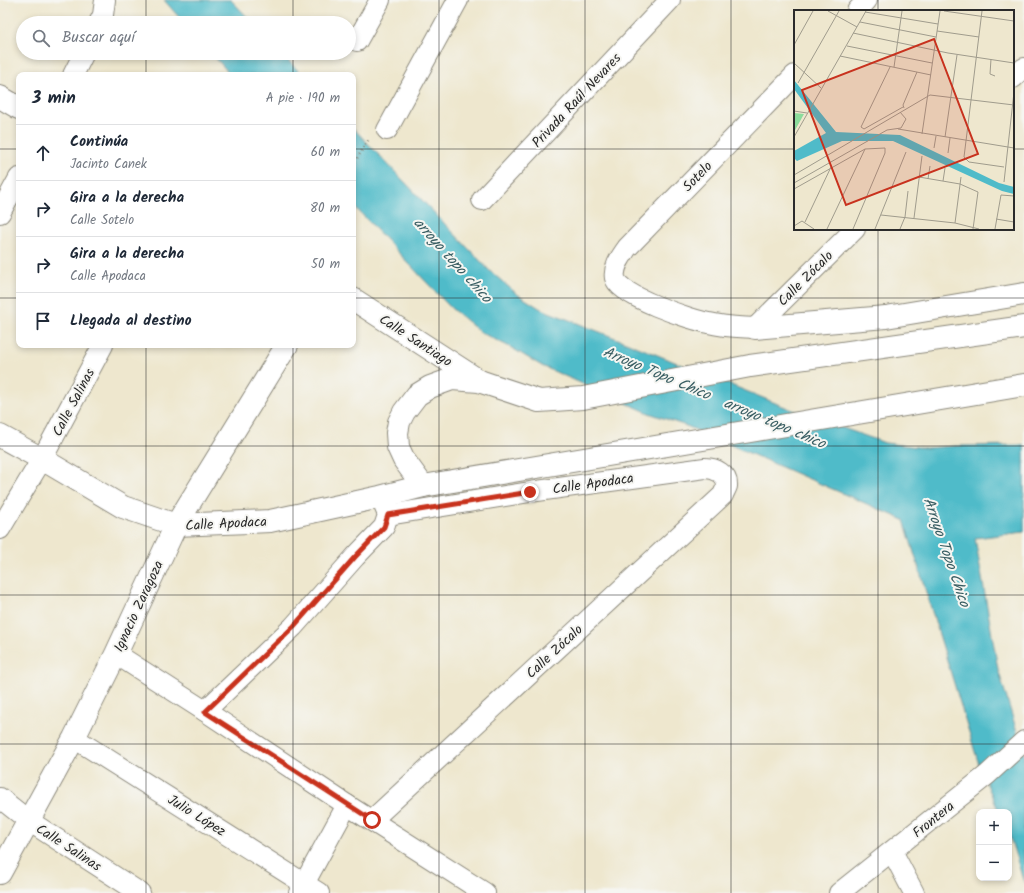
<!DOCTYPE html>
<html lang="es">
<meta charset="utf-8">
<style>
:root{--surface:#fff;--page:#f2f2f3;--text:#1f2937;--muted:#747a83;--line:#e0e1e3}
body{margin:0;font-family:Kalam,sans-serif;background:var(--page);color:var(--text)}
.controls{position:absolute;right:12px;bottom:12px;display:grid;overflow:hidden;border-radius:8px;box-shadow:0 2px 6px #0003}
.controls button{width:36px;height:36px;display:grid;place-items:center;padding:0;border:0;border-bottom:1px solid var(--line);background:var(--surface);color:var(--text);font:20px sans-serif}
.stop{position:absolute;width:12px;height:12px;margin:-9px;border:3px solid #c8321e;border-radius:50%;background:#fff}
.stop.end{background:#c8321e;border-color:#fff;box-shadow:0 1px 4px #0008}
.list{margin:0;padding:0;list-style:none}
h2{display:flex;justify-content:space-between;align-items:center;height:52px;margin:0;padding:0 16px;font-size:17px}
h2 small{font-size:13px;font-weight:400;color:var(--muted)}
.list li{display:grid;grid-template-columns:26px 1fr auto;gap:12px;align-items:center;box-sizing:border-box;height:56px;padding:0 16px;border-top:1px solid var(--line)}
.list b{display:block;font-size:15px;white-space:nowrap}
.list p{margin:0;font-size:13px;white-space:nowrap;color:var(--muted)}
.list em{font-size:13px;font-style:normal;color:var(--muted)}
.icon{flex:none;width:22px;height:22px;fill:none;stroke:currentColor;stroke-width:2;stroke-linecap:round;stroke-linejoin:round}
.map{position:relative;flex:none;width:1024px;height:893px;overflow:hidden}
.search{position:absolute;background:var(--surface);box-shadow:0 2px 6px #0003;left:16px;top:16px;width:340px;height:44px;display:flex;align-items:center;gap:10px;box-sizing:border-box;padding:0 14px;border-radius:22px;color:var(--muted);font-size:15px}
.panel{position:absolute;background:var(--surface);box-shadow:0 2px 6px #0003;left:16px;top:72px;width:340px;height:276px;border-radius:8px}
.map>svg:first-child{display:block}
</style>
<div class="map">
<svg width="1024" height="893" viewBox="0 0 1024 893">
<rect width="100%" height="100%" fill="#f6f6f2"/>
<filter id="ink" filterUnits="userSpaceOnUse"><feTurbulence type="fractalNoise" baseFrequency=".025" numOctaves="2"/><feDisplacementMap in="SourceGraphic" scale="8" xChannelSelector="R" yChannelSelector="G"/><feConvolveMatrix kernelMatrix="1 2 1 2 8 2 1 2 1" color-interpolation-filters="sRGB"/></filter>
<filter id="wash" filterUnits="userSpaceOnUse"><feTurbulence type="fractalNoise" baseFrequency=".012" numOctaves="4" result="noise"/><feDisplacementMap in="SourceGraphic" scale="16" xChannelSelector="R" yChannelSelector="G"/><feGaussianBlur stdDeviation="0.9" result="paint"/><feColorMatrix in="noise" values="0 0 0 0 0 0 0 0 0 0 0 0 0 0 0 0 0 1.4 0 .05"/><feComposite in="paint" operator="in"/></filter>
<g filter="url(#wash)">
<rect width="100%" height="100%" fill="#eee7ce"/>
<!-- water -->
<g fill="#4fbbc9" stroke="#3d737a">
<path d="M164,0H231L253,23H184Z"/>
<path d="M211,53H281L302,75H231Z"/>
<path d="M353,128L490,271L517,294L541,309L628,343L790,409L885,443L926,448L955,446L1024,445V532L975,538L998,669L1024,755V883L1009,834V812H999L980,768L904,520L689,427L649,413L542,366L510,347L480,332L451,308L353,205Z"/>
</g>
</g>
<g filter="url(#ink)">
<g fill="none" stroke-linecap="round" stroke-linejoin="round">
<defs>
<g id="minor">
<path d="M857,11L867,0"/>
<path d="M99,23L103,15L105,0"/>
<path d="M357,41L380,0"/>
<path d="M73,75L84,53"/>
<path d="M795,75L627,248C621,257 613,267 615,278C618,296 692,320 709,323C724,327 740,327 755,328L855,229"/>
<path d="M1013,78L1024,68"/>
<path d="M387,130L458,0"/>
<path d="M482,200L670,0"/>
<path d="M0,213L19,178"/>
<path d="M0,529L42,459L103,345"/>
<path d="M116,654L205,711L347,805L485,893"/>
<path d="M205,711L293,627L355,557L384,527L388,515L383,503"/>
<path d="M74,738L319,893"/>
<path d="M0,798L29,821L140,893"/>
<path d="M372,820L723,495C724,492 726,489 727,486C728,474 715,468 705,468L530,492L388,515"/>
<path d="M892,851L914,893"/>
<path d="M299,893L347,805"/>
<path d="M839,893L987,775L1024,741"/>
</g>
<g id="tertiary">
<path d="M755,328L886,317L1024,294"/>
<path d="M0,873L74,738L116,654L176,525L287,345"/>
</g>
<g id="primary">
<path d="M0,97L19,108"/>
<path d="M353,299L478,380"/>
<path d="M0,436L42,459L123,507L176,525L270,521L380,497L423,486L1024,385"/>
<path d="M423,486L404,460L398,447L397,433L399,422L404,412L417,395L430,387L452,379L479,381L539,401L583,398L750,366L1024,327"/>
</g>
</defs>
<!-- minor casing -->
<use href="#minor" stroke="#8c897c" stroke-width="22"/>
<!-- tertiary casing -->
<use href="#tertiary" stroke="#8c897c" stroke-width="24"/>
<!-- primary casing -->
<use href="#primary" stroke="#8c897c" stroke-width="24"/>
<!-- path -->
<path stroke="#8c897c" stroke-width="2.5" stroke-dasharray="1 3" stroke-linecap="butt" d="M353,165L369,139"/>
<!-- minor -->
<use href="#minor" stroke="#fff" stroke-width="20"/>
<!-- tertiary -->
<use href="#tertiary" stroke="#fff" stroke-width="22"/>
<!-- primary -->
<use href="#primary" stroke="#fff" stroke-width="22"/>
</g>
</g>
<g fill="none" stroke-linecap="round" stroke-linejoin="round" filter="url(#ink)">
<!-- route -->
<path stroke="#c8321e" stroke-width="5" d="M372,820L205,712L294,626L355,557L384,527L388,515L530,492"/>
</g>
<!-- grid -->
<path fill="none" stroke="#2b2b2b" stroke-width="1" stroke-opacity="0.55" d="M146,0V23M293,0V23M439,0V893M585,0V893M731,0V893M878,0V11M146,53V75M293,53V75M0,149H19M353,149H795M1013,149H1024M878,229V893M0,298H19M353,298H1024M146,345V893M293,345V893M0,446H1024M0,595H1024M0,744H1024"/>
<g text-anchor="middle" stroke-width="4" stroke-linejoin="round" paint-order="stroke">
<!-- street labels -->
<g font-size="14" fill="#2b2b2b" stroke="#f6f6f2">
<text transform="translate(576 100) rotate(-47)" y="5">Privada Raúl Nevares</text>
<text transform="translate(697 176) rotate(-46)" y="5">Sotelo</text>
<text transform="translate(805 278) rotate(-45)" y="5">Calle Zócalo</text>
<text transform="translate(416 340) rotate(33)" y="5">Calle Santiago</text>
<text transform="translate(73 402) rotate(-62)" y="5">Calle Salinas</text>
<text transform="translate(593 483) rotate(-8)" y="5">Calle Apodaca</text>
<text transform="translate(226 523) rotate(-3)" y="5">Calle Apodaca</text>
<text transform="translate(138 606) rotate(-65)" y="5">Ignacio Zaragoza</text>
<text transform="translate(554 651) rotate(-43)" y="5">Calle Zócalo</text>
<text transform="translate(197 815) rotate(32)" y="5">Julio López</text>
<text transform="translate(933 819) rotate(-39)" y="5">Frontera</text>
<text transform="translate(69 847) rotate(33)" y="5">Calle Salinas</text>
</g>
<!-- water labels -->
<g font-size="15" font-style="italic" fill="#385d62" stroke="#f6f6f2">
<text transform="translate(453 260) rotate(48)" y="5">arroyo topo chico</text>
<text transform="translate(657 373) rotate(23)" y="5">Arroyo Topo Chico</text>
<text transform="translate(775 423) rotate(23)" y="5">arroyo topo chico</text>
<text transform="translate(947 552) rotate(71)" y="5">Arroyo Topo Chico</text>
</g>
</g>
<!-- overview -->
<g transform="translate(794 10)">
<rect width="220" height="220" fill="#eee7ce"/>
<path d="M0,103L10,104L0,122Z" fill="#8bdc9c"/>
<path d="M0,70L42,122L106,125L205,173L220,177V184L208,181L99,131H48L3,151L0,148V141L32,123L0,79Z" fill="#4fbbc9"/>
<path fill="none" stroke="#a09c8d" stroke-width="1" d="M34,1L63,17M150,1L220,11M188,1L170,147L175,152L210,157M71,2L144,14M66,12L142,27M143,21L185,27M59,23L154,43L220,53M0,35L19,1M53,36L138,53M46,46L137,65M197,49L196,64L201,66M0,53L27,78M96,57L67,117L70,119L109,97M100,57L108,1M4,73L45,1M110,98L109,95L123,62M0,101L13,103M104,119L220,138M128,124L146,1M0,127L72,1M151,127L163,45M140,138L142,126M154,143L156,128M0,165L136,85L220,95M125,167L166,174L184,182L179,219M134,169L136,156M149,171L151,158M210,172L220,82M0,173L93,120L107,118L112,109L106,102M0,179L71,139L91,138V143L59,219M87,205L161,213L185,219M120,208L128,146M202,209L220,212M11,212L37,157M161,213L167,167M0,216L8,211L20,219M33,219L71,139M81,219L112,142M106,219L111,207L114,181M201,219L207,185L220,186"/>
<path fill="#c8321e" fill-opacity="0.15" stroke="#c8321e" stroke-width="2" d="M140,29L184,144L52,195L8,80Z"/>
<rect width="220" height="220" fill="none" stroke="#2b2b2b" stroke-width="2"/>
</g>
</svg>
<div class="controls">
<button>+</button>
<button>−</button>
</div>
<div class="stop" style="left:372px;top:820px"></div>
<div class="stop end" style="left:530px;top:492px"></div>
<div class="search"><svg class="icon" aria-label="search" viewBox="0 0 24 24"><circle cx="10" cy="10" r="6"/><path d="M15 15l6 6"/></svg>Buscar aquí</div>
<section class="panel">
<h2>3 min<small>A pie · 190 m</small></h2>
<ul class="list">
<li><svg class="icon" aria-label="ahead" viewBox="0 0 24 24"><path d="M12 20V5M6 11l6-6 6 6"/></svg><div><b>Continúa</b><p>Jacinto Canek</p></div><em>60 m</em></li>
<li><svg class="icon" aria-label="right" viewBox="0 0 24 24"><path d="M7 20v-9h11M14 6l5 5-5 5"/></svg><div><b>Gira a la derecha</b><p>Calle Sotelo</p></div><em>80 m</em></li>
<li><svg class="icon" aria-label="right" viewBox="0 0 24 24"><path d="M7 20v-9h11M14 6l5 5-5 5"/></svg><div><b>Gira a la derecha</b><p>Calle Apodaca</p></div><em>50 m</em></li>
<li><svg class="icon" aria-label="arrive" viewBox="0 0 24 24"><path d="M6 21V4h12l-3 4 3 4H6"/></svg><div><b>Llegada al destino</b></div></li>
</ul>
</section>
</div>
